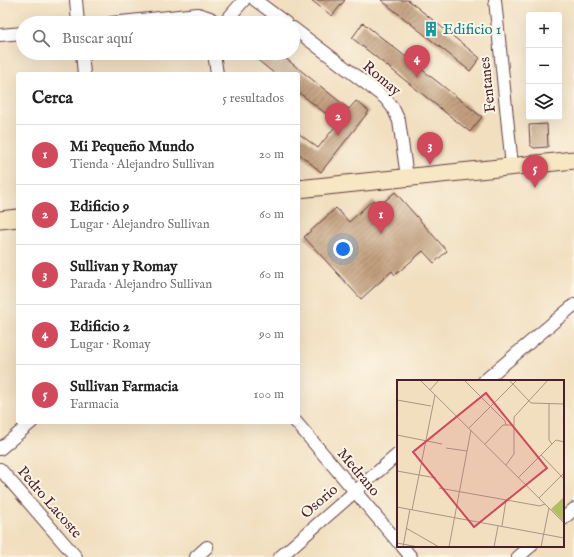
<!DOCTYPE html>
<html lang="es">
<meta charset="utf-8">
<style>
:root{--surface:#fff;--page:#f6f6f6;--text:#222;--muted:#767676;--line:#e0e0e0;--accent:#d1495b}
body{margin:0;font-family:"IM FELL English",serif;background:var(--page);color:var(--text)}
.controls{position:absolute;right:12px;top:12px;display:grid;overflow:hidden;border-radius:4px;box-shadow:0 4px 16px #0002}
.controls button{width:36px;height:36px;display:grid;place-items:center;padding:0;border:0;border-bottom:1px solid var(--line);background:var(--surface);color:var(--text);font:20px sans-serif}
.you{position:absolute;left:343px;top:249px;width:14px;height:14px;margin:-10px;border:3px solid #fff;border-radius:50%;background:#1a73e8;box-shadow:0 0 0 6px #1a73e833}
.badge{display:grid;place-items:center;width:26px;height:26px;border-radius:50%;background:var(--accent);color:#fff;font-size:13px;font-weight:700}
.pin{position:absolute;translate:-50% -33px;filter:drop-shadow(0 1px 2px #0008)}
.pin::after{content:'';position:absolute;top:21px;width:14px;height:12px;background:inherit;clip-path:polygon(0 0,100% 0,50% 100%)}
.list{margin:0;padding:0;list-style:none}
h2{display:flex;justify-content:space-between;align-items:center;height:52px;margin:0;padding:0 16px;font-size:17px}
h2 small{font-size:13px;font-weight:400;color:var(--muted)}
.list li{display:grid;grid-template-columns:26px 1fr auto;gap:12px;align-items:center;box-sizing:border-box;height:60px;padding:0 16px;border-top:1px solid var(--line)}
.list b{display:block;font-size:15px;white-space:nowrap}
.list p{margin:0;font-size:13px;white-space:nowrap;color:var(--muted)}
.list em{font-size:13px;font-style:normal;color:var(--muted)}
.icon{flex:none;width:22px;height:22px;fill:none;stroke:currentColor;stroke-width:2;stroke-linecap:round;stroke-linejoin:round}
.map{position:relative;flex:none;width:574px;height:557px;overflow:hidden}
.search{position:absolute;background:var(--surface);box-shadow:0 4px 16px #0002;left:16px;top:16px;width:284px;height:44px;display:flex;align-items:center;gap:10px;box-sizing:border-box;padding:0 14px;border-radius:22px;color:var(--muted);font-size:15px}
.panel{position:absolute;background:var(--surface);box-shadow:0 4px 16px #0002;left:16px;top:72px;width:284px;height:352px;border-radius:4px}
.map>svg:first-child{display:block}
</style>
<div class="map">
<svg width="574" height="557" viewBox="0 0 574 557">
<defs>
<pattern id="building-hatch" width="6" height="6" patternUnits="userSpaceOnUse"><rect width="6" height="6" fill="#c19f7d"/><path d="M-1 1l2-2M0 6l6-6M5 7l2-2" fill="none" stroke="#9f8167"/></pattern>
</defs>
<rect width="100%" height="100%" fill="#fcf5e5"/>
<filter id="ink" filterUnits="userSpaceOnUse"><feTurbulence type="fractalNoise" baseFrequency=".025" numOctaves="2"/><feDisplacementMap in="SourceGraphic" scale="8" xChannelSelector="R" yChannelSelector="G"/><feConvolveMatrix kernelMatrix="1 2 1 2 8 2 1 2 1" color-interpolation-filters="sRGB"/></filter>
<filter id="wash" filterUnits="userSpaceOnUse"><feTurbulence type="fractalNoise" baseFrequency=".012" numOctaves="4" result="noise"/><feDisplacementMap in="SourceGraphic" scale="16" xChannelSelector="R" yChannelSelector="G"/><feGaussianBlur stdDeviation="0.9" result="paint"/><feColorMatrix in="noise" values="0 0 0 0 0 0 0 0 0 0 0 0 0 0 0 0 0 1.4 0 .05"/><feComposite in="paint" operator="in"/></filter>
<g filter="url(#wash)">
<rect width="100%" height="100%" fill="#f1dfc0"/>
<g id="blocks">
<!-- building -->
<g fill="url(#building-hatch)">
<path d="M311,0H345L332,16Z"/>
<path d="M381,0H408L480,58L470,71Z"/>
<path d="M363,23L482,117L470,132L352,38Z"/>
<path d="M249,53H279L349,109L356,101L369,111L321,172L298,153V133L318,148L338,123L298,92V74H275Z"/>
<path d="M547,124L548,147L534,148L530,145L529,125Z"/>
<path d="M395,192L447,251L434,263L423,251L395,275L392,271L361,299L304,237L336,208L349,222L373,200L378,207Z"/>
</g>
</g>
</g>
<g filter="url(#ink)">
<use href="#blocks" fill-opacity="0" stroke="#633c41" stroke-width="1"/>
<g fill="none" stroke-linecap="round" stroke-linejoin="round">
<defs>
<g id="street">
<path d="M76,0L78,23"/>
<path d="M255,0L286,23"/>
<path d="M495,0L512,166"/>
<path d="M111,23L198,14L210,18L216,23"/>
<path d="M224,23L244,0"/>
<path d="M293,28L385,98L393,108L399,121L407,177"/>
<path d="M0,35L23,33"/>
<path d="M82,53L84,74"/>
<path d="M214,53L217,74"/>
<path d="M484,381L574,305"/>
<path d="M296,422L398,542"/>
<path d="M0,449L32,422"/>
<path d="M0,469L76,557"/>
<path d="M563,519L574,509"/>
<path d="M402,546L411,557"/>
<path d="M196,557L207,547"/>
<path d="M280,557L398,454"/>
<path d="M518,557L531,546"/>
</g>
<g id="secondary">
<path d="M298,189L574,160"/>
<path d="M0,220L18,218"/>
</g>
</defs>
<!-- street casing -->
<use href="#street" stroke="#633c41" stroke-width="14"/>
<!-- secondary casing -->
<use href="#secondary" stroke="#633c41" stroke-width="19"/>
<!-- street -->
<use href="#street" stroke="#fff" stroke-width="12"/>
<!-- secondary -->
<use href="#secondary" stroke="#f7e8c3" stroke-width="17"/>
</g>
</g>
<!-- icons -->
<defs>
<symbol id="building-bare" viewBox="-9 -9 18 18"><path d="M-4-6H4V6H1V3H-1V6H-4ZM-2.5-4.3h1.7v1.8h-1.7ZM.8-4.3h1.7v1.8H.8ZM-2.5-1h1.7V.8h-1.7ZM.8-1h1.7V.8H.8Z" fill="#0f9aa8" stroke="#fcf5e5" stroke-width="2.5" paint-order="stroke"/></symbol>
</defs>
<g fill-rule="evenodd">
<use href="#building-bare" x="420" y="18" width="22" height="22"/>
</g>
<g text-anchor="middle" stroke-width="4" stroke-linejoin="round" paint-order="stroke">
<!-- culture labels -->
<g font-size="15" fill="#0d838f" stroke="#fcf5e5" text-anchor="start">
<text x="443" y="34">Edificio 1</text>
</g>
<!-- street labels -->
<g font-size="15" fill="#4a1f2b" stroke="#fcf5e5">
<text transform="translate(382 78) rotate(40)" y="5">Romay</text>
<text transform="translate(487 85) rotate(-96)" y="5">Fentanes</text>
<text transform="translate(359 472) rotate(50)" y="5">Medrano</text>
<text transform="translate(319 501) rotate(-41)" y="5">Osorio</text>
<text transform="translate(50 502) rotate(49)" y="5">Pedro Lacoste</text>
</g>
</g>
<!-- overview -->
<g transform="translate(397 380)">
<rect width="167" height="167" fill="#f1dfc0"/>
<path d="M167,117V142L154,129Z" fill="#b0bf62"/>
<path fill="none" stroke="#ae9284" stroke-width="1" d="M23,0L167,143M67,0L108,41L109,45M112,0L134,23L167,24M33,10L42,0M0,20L34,26M152,24V60L155,64M72,48L120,0M0,55L45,64M88,64L106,45H116M49,68L70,71M144,75L167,99M109,85L117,74V37L151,0M0,91L39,98M121,98L159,60L167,62M42,108L143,126L148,124M142,118L167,93M0,127L167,158M15,130L38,15M105,146L109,120M9,148L42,167M0,163L21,167M6,167L13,129M52,167L74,50M97,167L101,146M144,167L152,128"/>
<path fill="#d1495b" fill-opacity="0.15" stroke="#d1495b" stroke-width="2" d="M89,13L150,88L77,147L16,72Z"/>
<rect width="167" height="167" fill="none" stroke="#4a1f2b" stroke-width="2"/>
</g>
</svg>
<div class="controls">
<button>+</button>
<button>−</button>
<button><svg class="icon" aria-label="layers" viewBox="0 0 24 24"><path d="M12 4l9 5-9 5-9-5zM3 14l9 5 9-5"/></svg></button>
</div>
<div class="you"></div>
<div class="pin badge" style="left:381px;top:234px">1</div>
<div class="pin badge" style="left:338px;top:136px">2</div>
<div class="pin badge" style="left:430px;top:165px">3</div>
<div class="pin badge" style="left:417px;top:78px">4</div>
<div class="pin badge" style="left:535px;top:188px">5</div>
<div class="search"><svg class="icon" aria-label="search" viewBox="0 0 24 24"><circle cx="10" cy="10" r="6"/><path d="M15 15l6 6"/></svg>Buscar aquí</div>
<section class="panel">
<h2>Cerca<small>5 resultados</small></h2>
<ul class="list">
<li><span class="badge">1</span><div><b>Mi Pequeño Mundo</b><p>Tienda · Alejandro Sullivan</p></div><em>20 m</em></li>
<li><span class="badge">2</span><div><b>Edificio 9</b><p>Lugar · Alejandro Sullivan</p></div><em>60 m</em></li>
<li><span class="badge">3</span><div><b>Sullivan y Romay</b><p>Parada · Alejandro Sullivan</p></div><em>60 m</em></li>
<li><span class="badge">4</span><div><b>Edificio 2</b><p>Lugar · Romay</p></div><em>90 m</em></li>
<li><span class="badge">5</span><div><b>Sullivan Farmacia</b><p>Farmacia</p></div><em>100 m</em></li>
</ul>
</section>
</div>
